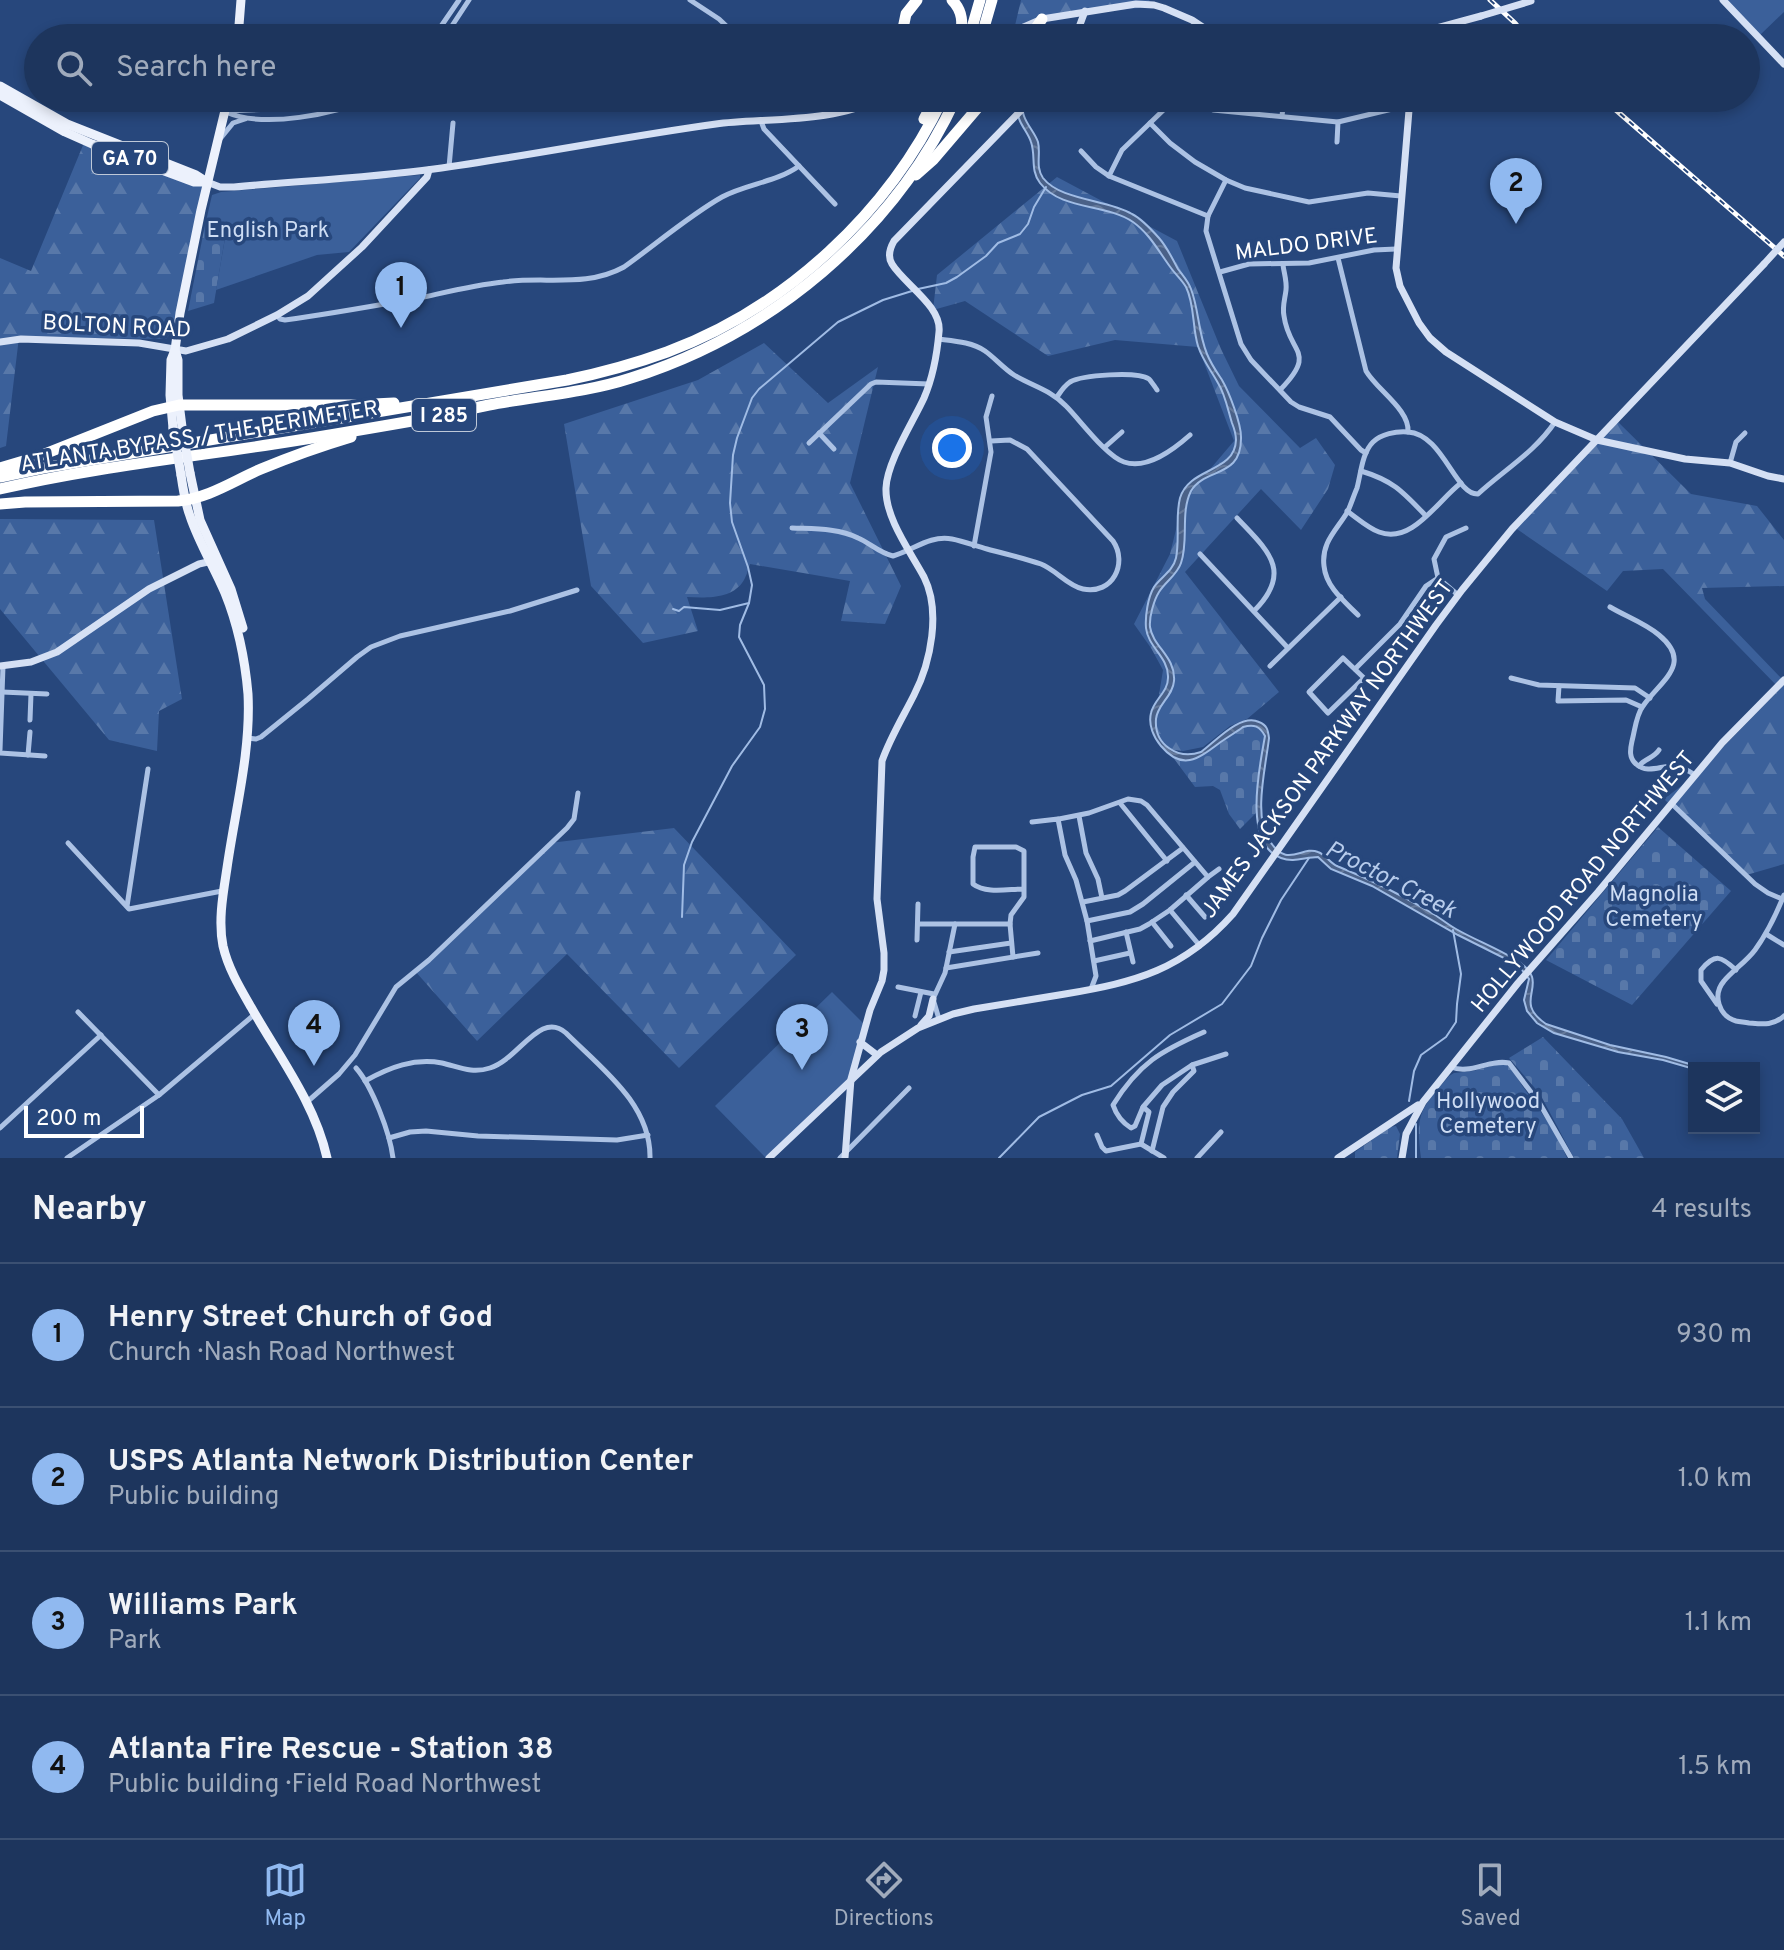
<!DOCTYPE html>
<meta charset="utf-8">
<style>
:root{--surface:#1d355d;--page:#2a4066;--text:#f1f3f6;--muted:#a0abbc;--line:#3b5072;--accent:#90b9f0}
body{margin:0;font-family:Overpass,sans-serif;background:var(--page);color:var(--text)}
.controls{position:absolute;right:24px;bottom:24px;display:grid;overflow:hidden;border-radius:0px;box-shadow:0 4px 12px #0003}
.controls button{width:72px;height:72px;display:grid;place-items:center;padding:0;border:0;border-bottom:2px solid var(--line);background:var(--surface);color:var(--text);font:40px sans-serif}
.scale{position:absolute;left:24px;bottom:20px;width:120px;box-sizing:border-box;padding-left:8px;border:4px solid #fff;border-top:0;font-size:22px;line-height:28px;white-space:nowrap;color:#fff;-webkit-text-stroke:6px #27477c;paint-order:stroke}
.you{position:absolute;left:952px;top:448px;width:28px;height:28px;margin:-20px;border:6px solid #fff;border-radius:50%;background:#1a73e8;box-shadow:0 0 0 12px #1a73e833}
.badge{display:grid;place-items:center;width:52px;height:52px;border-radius:50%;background:var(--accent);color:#111;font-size:26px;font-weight:700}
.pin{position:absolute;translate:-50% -66px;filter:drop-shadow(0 2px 4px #0008)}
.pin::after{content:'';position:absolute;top:42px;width:28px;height:24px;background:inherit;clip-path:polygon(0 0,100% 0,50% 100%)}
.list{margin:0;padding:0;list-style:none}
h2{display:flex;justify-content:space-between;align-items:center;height:104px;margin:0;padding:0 32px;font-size:34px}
h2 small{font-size:26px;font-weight:400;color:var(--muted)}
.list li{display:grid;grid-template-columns:52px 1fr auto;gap:24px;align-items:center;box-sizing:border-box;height:144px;padding:0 32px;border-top:2px solid var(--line)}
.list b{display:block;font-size:30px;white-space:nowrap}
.list p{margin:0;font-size:26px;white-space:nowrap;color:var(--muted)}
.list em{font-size:26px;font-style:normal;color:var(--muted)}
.icon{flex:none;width:44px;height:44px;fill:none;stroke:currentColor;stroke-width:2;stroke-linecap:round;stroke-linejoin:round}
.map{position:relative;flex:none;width:1784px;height:1158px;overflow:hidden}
.search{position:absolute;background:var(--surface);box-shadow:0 4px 12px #0003;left:24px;right:24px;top:24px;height:88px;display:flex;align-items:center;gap:20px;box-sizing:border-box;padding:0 28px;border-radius:44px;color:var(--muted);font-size:30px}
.sheet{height:680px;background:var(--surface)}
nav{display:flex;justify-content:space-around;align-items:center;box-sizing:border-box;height:112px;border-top:2px solid var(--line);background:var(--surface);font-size:22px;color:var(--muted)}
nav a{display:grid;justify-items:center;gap:4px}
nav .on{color:var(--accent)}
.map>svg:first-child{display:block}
</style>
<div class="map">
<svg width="1784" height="1158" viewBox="0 0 1784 1158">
<defs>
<pattern id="forest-firs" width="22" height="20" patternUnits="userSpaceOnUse" patternTransform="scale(2)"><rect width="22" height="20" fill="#3b609a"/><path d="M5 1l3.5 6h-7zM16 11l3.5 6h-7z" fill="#5878a9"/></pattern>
<pattern id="cemetery-stones" width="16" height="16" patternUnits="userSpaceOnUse" patternTransform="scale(2)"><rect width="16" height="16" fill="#3b609a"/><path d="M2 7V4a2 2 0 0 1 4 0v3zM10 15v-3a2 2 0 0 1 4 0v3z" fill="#5878a9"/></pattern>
<pattern id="water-waves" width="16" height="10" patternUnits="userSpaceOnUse" patternTransform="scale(2)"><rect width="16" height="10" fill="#4a6188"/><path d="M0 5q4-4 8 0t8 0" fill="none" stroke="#65799a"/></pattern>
</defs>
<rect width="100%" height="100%" fill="#27477c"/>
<!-- forest -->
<g fill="url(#forest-firs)">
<path d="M1021,0H1149L1153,7L1048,15L1013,34Z"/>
<path d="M86,138L206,187L180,321L166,339L19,337L6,446L0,448V258L31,271Z"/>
<path d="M1057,177L1177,241L1221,349L1239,386L1300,448L1316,438L1335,465L1328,489L1301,530L1261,489L1185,572L1279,692L1247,719L1230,726L1203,747L1183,751L1166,749L1154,726L1163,670L1151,648L1134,624L1170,554L1183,501L1234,441L1198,347L1115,340L1048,356L965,301L933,310L937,275Z"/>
<path d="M764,343L828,403L878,367L850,483L901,586L885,624L841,621L850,581L750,564C748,570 746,578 742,583C730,599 706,598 687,597L698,631L643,643L591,586L564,424L698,380Z"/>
<path d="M1615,419L1691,494L1757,506L1784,540V586L1702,588L1705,599L1782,679L1784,678V864L1743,876L1664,799L1697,774L1780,689L1663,569L1623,571L1607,591L1514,527Z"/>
<path d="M0,519L154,520L182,699L159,711L157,751L109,740L0,609Z"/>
<path d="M674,828L796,955L679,1068L567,954L477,1041L415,971L550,843Z"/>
</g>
<!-- cemetery -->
<g fill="url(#cemetery-stones)">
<path d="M227,226L214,303L188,311L204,230Z"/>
<path d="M1252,725L1259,728L1265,736C1260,761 1255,786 1257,812L1240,829L1229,814L1220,790L1213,786L1195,787L1172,756L1184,761L1218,744L1243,727Z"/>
<path d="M1658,827L1731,891L1632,1005L1546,960Z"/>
<path d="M1543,1037L1622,1119L1644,1158H1574L1540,1094L1509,1058Z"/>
<path d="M1503,1063C1513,1068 1517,1078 1523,1087C1540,1110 1556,1132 1567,1158H1421C1415,1113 1421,1109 1449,1076L1454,1073L1473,1071Z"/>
<path d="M1396,1126L1400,1134L1397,1158H1355V1152L1390,1127Z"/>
</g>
<!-- park -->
<g fill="#3b609a">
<path d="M1725,0H1784V12L1759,36Z"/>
<path d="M420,175V178L349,252L317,255L216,290L227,227L204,230L212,195L221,192Z"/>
<path d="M832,992L865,1025L851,1078L766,1158L715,1106Z"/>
</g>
<!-- water -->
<path fill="url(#water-waves)" stroke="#a0bce5" stroke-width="2" d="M1013,98H1019C1021,104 1022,110 1024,116C1027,125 1035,133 1038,142C1041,154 1035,167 1043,178C1061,201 1107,199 1132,214C1142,219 1151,229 1159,238C1167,247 1172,258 1178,269C1183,276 1188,281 1191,289C1199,310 1198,332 1207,354C1211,364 1216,371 1222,380C1229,392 1241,423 1241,437C1242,479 1205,467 1191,491C1180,513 1189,540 1181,563C1177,575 1166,581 1159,592C1154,600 1149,617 1150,627C1153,647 1176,657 1174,681C1173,696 1157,705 1156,719C1154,745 1178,760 1201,752C1215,742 1240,713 1259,722C1267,725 1268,730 1269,738C1266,766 1253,816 1269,840C1288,870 1301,845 1318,852C1326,855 1330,863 1337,866C1369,879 1400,894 1430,912C1439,917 1447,924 1456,929C1475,940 1497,948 1516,960C1555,984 1509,999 1546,1024L1610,1045L1666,1057L1703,1068L1694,1069L1663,1060L1618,1052L1554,1033L1537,1023L1527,1011L1524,1000L1529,979L1518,965L1458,935L1372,886L1331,869L1318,857C1305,857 1294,863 1281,858C1242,844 1260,765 1265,736C1260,726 1254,724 1243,727C1235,733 1226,738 1218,744C1198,759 1182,771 1161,746C1154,738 1148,725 1151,713C1154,699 1169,692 1168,676C1168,657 1148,647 1146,628C1145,616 1148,597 1154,587C1161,577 1173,571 1176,558C1180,539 1175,517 1180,498C1189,467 1235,473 1236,440C1236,435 1234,428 1232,423C1228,410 1225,394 1218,383C1211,370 1203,361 1198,346C1192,327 1195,305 1186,287C1182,280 1176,275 1171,268C1159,252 1150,234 1133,222C1105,203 1062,211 1040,183C1030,170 1036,156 1031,142C1029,135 1023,128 1020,121C1017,114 1015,106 1013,98Z"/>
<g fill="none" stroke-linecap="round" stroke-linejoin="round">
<!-- stream -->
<g stroke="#a0bce5" stroke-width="2">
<path d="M918,289L946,283L957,277L986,256L998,243L1020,234L1028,224L1034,207L1046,187"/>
<path d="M673,609L679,611L684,607L720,610L749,603"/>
<path d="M682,917L684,865L692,842L732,766L760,727L765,709L764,685L739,637L740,625L749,603L752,585L748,567L732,522L730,503L733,455L737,438L752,398L759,389L838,322L883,300L912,291"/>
<path d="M1409,1101L1414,1071L1421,1055L1446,1037L1456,1022L1457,1004L1461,974L1453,930"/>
<path d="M1416,1124V1158"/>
<path d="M999,1158L1039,1117L1082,1095L1111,1086L1170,1035L1222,1004L1251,966L1262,938L1281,900L1309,858"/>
</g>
<!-- street -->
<g stroke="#acc2e4" stroke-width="5">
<path d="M690,0L719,19L739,38"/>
<path d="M433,38L459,0"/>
<path d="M444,38L469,0"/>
<path d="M234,98L238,104L245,109"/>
<path d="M1194,98L1202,106L1213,110L1338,122L1409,105"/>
<path d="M226,111L299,108L325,104L348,98"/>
<path d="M226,112C264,129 335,114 372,98"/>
<path d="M1282,116L1284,98"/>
<path d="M761,121L764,129L835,204"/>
<path d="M1150,123L1170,143L1195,162L1226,180L1245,188L1309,202L1368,193L1401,196"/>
<path d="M220,139L233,123L245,119"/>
<path d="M1337,142L1338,122"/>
<path d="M1081,151L1096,167L1109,176L1208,216"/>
<path d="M449,167L453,123"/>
<path d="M1109,176L1122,150L1176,98"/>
<path d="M1226,180L1208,216L1206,231L1241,344L1251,360L1291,402L1299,407L1330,417L1361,450L1366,453"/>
<path d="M1338,258L1366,371C1377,390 1410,410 1408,432"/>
<path d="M1220,272L1249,264L1309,263L1374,250L1396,249"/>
<path d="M277,315L280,319L285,320C330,314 374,306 419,298C447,292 475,285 503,282C544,276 586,288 624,267C655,245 690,215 722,197C746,184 777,182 799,166"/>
<path d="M938,339C954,341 972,342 985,351C995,358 1003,368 1014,375C1032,386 1051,390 1066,406C1080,420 1106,456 1124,462C1147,470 1173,450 1190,435"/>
<path d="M1280,390C1318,351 1289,354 1284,316C1282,307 1285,299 1286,290C1287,281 1284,273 1283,265"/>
<path d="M1057,397C1061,391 1064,386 1070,382C1082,375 1137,371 1149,379C1150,380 1156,388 1157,390"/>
<path d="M819,433L834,449"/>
<path d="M809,443L871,384L876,382L929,384"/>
<path d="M1105,447L1122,432"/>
<path d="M1730,463L1736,442L1745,433"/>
<path d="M1361,471C1394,481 1403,492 1426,516"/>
<path d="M1347,511C1357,518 1368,528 1379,532C1412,545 1438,500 1461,483"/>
<path d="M1237,518C1267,550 1294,571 1254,611"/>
<path d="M792,528C814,529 838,528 858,538C870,543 879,553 893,556C914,550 929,535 952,539C963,541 976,546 987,549C1005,554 1024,558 1041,564C1056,570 1068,586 1083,589C1113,595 1128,563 1113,541L1027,449L1010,440L991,441"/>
<path d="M974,546L991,452L986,417L992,396"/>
<path d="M1200,554L1288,648"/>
<path d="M1458,595L1438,578L1434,559L1446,537L1466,528"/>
<path d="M1610,607C1625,616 1645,623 1659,635C1694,664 1660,681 1643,706C1636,715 1635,730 1632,741C1630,750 1629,758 1636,764C1647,774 1660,766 1672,766C1681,767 1688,770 1695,775"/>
<path d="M1358,615C1344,601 1326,587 1324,566C1321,542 1337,530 1348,511C1351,504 1354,495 1357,488C1361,473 1362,453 1373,442C1381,434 1396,431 1408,432C1443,434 1455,495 1478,494C1504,470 1535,452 1555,422"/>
<path d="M1343,658L1364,678L1328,713L1309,692Z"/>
<path d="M1270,666L1341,597"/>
<path d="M1355,669L1400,624L1426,586L1438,578"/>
<path d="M1511,678L1539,685L1635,688L1650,698"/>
<path d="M1559,686L1558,701L1626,700L1642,707"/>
<path d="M2,692L47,694"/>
<path d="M30,720L31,694"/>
<path d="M247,738L256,739L261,737L308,699L357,657L371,647L400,636L510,611L577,590"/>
<path d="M0,750L3,666"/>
<path d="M0,753L45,756"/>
<path d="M28,755L30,732"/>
<path d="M1639,766C1644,759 1654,758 1659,750"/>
<path d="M1120,803L1167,861"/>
<path d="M1672,804L1755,884L1768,893L1782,899"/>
<path d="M1079,816L1086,853L1098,879L1102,898"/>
<path d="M1059,819L1089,813L1128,799L1141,801L1147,805L1208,877"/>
<path d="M1032,822L1058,819L1065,855L1076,880L1087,921L1096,976L1091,989"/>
<path d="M68,843L129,909L222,891"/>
<path d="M1186,895L1205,917"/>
<path d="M1784,895C1776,915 1768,932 1755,950C1746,962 1733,970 1724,981C1712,995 1719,1016 1736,1021C1740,1022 1744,1022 1749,1023C1762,1024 1773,1026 1784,1016"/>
<path d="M1083,902L1118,895L1125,891L1183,848"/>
<path d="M127,906L148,769"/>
<path d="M1170,910L1200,946"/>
<path d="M1087,921L1130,912L1143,904L1195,862"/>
<path d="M1152,922L1171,946"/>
<path d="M918,924H1010"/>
<path d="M1126,932L1133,962"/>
<path d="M1766,934L1784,945"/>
<path d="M917,940L918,904"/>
<path d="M1090,941L1140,929L1149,924L1170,910L1208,877L1219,869"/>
<path d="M949,952L1011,943"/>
<path d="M1013,957L1010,924L1011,915L1024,897V851L1016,847H975L973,857V884C986,894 1008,889 1024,889"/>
<path d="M1094,961L1130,953"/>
<path d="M946,968L1038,953"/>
<path d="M898,987L934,994"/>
<path d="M1717,1004L1701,981V970C1715,953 1721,956 1736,970"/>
<path d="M78,1012L159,1095"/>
<path d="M915,1016L921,992"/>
<path d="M939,1019L933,999L945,973L955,924"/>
<path d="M1451,1067C1470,1075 1489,1059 1509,1063L1540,1104L1571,1158"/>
<path d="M356,1068C372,1086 390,1133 393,1158"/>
<path d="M365,1081C390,1067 414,1058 442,1063C459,1067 472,1074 490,1068C519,1059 540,1010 566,1033C601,1068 651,1104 650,1158"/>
<path d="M307,1102L339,1074L355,1055L396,987L429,960L567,828L574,819L578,793"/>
<path d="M1143,1107L1135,1126L1131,1128C1123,1123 1116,1114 1113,1105C1139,1063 1161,1051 1204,1032"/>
<path d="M0,1128L101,1035"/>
<path d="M1097,1135L1102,1147L1106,1151L1141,1144L1164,1158"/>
<path d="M389,1138L410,1132L426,1131L478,1136L617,1140L648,1135"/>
<path d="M1141,1144L1149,1112L1143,1107L1162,1085L1192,1065L1226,1054"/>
<path d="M1152,1151L1163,1107L1173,1092L1194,1071L1192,1065"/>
<path d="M67,1158L159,1095L255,1014"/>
<path d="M840,1158L909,1088"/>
<path d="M1197,1158L1221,1132"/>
</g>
<!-- secondary -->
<g stroke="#d5e0f4" stroke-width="7">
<path d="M1723,0L1784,64"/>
<path d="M998,38L1042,19L1136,4L1154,5L1164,8L1192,20L1213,34L1226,38"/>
<path d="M1075,38L1085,11"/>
<path d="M1400,38L1481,16"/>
<path d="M1410,98L1396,268L1400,286L1419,323L1430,338L1446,352L1555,422L1597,440L1685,459L1730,463L1768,476L1784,479"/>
<path d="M207,182L220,187H234C300,181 368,178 434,169C528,156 622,137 716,124C761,118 840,123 877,98"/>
<path d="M0,342L21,339L139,343L186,351L228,339L277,315L308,296L362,247L427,177L429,170"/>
<path d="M0,666L31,662L57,652L149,589L199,564L212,561"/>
<path d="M921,1025L929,1016L933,999"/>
<path d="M860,1042L877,1055"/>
<path d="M769,1158L881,1052L918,1028L953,1014L974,1009C1004,1004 1035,999 1065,994C1136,982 1183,970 1233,914L1436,625L1462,590L1512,529L1764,264"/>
<path d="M845,1158L851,1079L870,1010L882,981L884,970V953L877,899L882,761C890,738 903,717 914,695C931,662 941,611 924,577C910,551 885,518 886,488C887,462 913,422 924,398C933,377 937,355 939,332C942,306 904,284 892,264C887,256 890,248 894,241L1033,98"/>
<path d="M1338,1158L1418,1105"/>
<path d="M1402,1158L1406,1134L1423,1102L1518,983L1598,892L1722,743L1784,680"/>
</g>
<!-- primary -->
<g stroke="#ecf1fc" stroke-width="9">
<path d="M238,38L241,0"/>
<path d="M0,86L67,124L196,175L207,182"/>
<path d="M0,95L65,132L92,144L194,182H204"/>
<path d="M175,350L178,360V395L182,427"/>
<path d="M173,428L170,395L171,360L175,350L180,313L201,210L228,98"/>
<path d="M190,473L200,520L231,589L243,628"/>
<path d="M181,475C183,489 185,503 190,516C199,543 214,567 225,593C238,625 245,659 248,694C251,752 235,811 227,868C223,894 218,921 223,946C228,968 240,988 251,1007C278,1055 315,1103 327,1158"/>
</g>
<!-- highway -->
<g stroke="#fff" stroke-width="11">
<path d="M952,0C963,11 963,23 960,38"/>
<path d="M901,38L906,14L917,0"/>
<path d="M969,38L980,0"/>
<path d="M981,38L992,0"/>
<path d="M1029,38L1042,19"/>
<path d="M924,119L935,98"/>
<path d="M916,175L933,160L986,98"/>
<path d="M0,468L37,457L153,411L179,405H354L394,403"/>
<path d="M0,477L43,468L567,380C601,373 634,364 667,352C786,308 889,212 943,98"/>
<path d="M0,489C90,468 183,458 274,444C320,437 366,429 412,421C438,417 463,410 489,405C536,396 585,393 631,378C771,334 894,232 956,98"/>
<path d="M0,504L25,502L178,501C209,498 233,481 261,469C290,457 321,446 351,437"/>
</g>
<defs>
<g id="rail">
<path d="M1490,0L1515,23L1527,38"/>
<path d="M1602,98L1784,256"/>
</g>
</defs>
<!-- rail casing -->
<use href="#rail" stroke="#fff" stroke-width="5"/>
<!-- rail -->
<use href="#rail" stroke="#27477c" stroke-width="2" stroke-dasharray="6" stroke-linecap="butt"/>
<!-- secondary-bridge -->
<g stroke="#d5e0f4" stroke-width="7">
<path d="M1481,16L1531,1"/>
<path d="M1764,264L1784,242"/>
</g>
<!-- primary-bridge -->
<g stroke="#ecf1fc" stroke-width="9">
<path d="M182,427L190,473"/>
<path d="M173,428L181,475"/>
</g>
</g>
<g text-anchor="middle" stroke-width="7" stroke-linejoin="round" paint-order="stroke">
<!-- shield labels -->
<g fill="#27477c" stroke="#bec8d8" stroke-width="2">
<rect x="92" y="142" width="76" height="32" rx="6"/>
<rect x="412" y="399" width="64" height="32" rx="6"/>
</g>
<g font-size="20" font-weight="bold" fill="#fff">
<text x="130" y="165">GA 70</text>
<text x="444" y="422">I 285</text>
</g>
<!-- park labels -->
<g font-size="22" fill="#ceddf4" stroke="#27477c">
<text x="268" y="237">English Park</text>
<text x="1654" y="901">Magnolia<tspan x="1654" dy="25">Cemetery</tspan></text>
<text x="1488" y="1108">Hollywood<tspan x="1488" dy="25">Cemetery</tspan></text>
</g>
<!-- street labels -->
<g font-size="22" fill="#fff" stroke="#27477c">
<text transform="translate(1306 243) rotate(-7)" y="8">MALDO DRIVE</text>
<text transform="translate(117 325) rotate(3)" y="8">BOLTON ROAD</text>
<text transform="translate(199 435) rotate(-9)" y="8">ATLANTA BYPASS / THE PERIMETER</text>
<text transform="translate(1326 748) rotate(-54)" y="8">JAMES JACKSON PARKWAY NORTHWEST</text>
<text transform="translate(1582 881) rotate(-50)" y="8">HOLLYWOOD ROAD NORTHWEST</text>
</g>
<!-- water labels -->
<g font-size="24" font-style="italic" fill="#b7ccec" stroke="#27477c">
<text transform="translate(1391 879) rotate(27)" y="8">Proctor Creek</text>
</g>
</g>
</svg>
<div class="controls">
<button><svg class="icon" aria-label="layers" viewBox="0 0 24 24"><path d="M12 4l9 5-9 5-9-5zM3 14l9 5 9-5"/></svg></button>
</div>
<div class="scale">200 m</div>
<div class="you"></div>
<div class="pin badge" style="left:401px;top:328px">1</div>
<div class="pin badge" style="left:1516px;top:224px">2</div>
<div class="pin badge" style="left:802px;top:1070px">3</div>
<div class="pin badge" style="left:314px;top:1066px">4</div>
<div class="search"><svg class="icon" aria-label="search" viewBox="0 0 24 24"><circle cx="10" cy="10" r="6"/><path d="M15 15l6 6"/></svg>Search here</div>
</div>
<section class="sheet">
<h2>Nearby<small>4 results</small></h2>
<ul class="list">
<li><span class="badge">1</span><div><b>Henry Street Church of God</b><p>Church · Nash Road Northwest</p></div><em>930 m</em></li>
<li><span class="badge">2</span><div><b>USPS Atlanta Network Distribution Center</b><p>Public building</p></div><em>1.0 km</em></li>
<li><span class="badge">3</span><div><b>Williams Park</b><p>Park</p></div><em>1.1 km</em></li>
<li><span class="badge">4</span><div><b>Atlanta Fire Rescue - Station 38</b><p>Public building · Field Road Northwest</p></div><em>1.5 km</em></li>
</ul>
</section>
<nav>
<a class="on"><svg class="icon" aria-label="map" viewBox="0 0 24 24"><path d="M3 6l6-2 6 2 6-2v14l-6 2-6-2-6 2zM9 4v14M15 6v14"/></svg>Map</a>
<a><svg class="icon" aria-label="directions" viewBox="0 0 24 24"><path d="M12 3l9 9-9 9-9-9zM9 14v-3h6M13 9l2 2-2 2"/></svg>Directions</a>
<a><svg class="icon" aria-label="saved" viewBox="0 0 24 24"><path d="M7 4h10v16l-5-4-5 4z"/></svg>Saved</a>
</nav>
